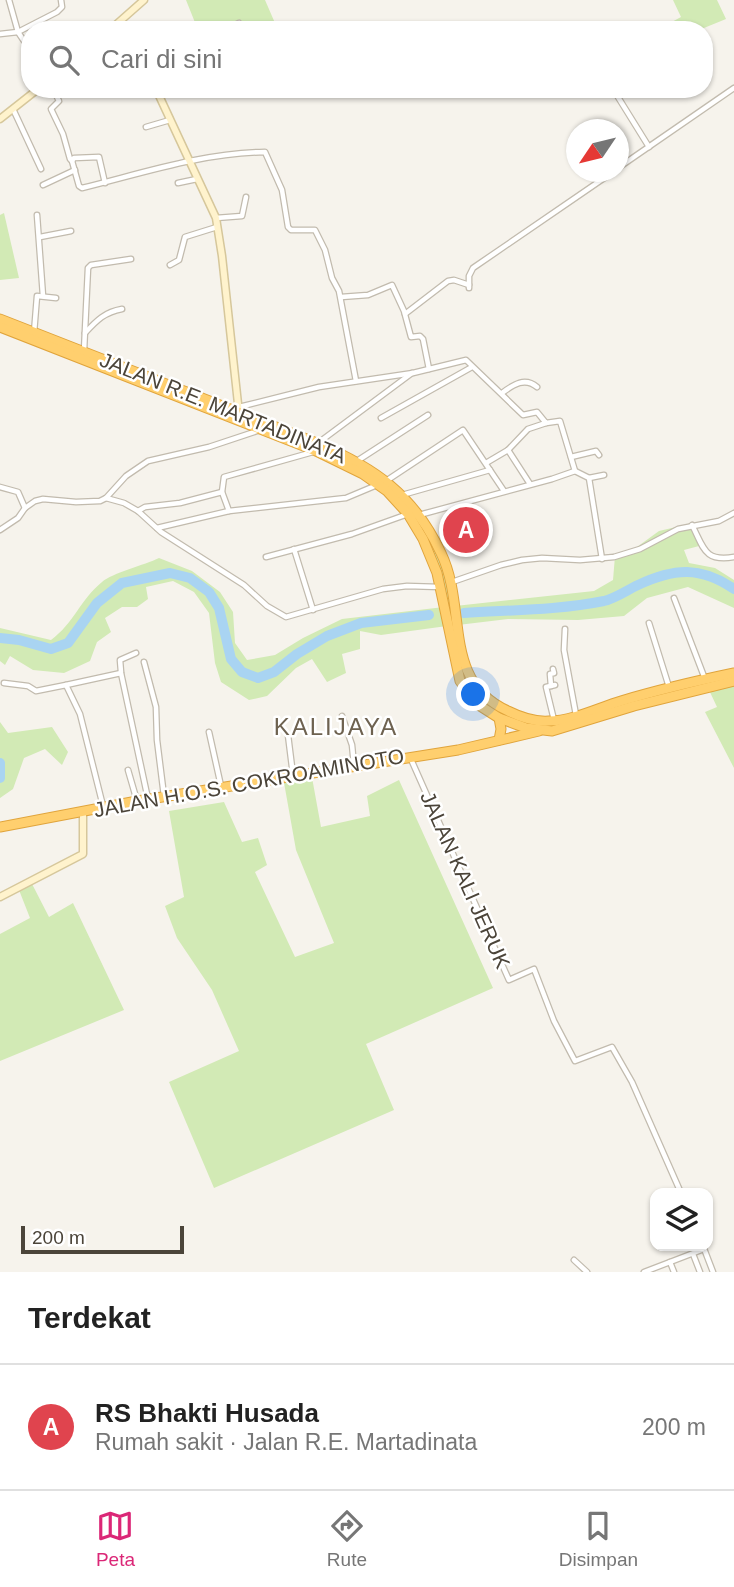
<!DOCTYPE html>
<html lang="id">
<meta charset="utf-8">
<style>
:root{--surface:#fff;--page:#f6f6f6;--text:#222;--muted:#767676;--line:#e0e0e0;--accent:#db2777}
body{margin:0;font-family:Arial,sans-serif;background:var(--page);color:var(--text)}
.controls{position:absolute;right:21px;bottom:21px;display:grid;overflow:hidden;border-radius:14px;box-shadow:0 2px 5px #0004}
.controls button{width:63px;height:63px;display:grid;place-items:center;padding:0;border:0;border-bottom:2px solid var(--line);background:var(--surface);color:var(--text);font:35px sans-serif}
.compass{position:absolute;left:566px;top:119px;width:63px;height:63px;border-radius:50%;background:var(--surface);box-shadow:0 2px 5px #0004;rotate:235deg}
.scale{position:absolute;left:21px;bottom:18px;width:163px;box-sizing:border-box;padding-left:7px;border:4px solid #4b4439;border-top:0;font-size:19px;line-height:24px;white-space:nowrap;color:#4b4439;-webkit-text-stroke:5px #fff;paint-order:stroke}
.you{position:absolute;left:474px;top:695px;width:24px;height:24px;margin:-18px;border:5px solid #fff;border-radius:50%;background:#1a73e8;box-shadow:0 0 0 10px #1a73e833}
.badge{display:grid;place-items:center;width:46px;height:46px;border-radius:50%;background:var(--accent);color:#fff;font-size:23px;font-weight:700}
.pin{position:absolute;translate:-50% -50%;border:4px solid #fff;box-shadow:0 2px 7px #0006}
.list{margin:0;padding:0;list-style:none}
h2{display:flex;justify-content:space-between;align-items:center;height:91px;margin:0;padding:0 28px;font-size:30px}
h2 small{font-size:23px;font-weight:400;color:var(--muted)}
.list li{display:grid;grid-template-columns:46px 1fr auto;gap:21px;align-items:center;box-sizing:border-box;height:126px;padding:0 28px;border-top:2px solid var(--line)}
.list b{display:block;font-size:26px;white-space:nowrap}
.list p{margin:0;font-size:23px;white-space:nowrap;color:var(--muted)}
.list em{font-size:23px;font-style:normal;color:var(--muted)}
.icon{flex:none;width:38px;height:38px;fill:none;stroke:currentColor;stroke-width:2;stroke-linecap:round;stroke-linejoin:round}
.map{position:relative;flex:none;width:734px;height:1272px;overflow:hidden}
.search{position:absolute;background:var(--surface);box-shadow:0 2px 5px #0004;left:21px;right:21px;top:21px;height:77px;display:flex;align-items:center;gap:18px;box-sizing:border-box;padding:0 24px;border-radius:28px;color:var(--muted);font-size:26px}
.sheet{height:217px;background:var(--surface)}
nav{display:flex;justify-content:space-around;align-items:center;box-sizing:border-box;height:98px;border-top:2px solid var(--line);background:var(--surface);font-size:19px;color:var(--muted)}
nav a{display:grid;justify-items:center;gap:4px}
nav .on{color:var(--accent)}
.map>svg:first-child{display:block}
</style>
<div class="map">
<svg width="734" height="1272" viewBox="0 0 734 1272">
<rect width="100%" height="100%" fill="#f6f3ec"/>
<!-- green -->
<g fill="#d2eab5">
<path d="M186,0H265L278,30H244L241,21L222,30H198Z"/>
<path d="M673,0H717L726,19L699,30H657L681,17Z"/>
<path d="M4,213L19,278L0,280V215Z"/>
<path d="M386,481L438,547L455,606L594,591L613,580L615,556L637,547L659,531L689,524L699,546L684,550L689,563L715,568L734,580V608L688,587L647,598L624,616L578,620L508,619L458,625L455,607H445L447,626L381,635L360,631V649L342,654L346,673L327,682L312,659L296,668L267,696L249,700L221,682L215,663L209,613L194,592L173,581L146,587L148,599L137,607H122L105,618L111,632L97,642L90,661L64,673L33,670L10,656L5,665L0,661V628L51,640C74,623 80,600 102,582C112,573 145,565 159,558L192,571L220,592L233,612L235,643L247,660L275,655L303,638L342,619L444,607L437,573Z"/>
<path d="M734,685V768L705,712L717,707L709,690Z"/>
<path d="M0,722L8,733L52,727L68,752L62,765L45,749L24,758L13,789L0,798Z"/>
<path d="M311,772L321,827L370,816L367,796L399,780L493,988L366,1044L394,1110L214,1188L169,1082L239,1051L212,990L177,938L165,906L184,897L169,811L224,802L242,842L258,838L267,865L255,872L295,957L334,943L296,850L283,777Z"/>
<path d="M31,882L49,917L73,903L124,1010L0,1061V934L30,918L19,890Z"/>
</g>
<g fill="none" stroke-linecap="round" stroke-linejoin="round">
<!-- river -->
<g stroke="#a9d4f2" stroke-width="10">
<path d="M464,613C510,610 559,610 604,601C616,598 627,590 638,585C674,568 701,566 734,589"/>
<path d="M0,638L19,640L51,649L68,643L97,603L122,583L170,573L190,578L209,592L219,608L231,659L242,672L258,678L274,672L297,654L327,636L361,623L429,615"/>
<path d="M0,763V778"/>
</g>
<defs>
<g id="street">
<path d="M9,0L18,32L30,50"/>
<path d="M225,30L239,23"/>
<path d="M0,34L18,32L57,12L62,7L61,0"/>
<path d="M53,89L59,101L51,109L63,134L70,159L72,161L74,158L99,157L105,183"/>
<path d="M613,89L649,147"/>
<path d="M13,109L41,169"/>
<path d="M146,127L170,120"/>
<path d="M72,161L79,186L82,188C143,173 202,153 265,152L282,190L288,227L291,230H315L325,250L332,278L339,291L356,381"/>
<path d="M618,168L734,88"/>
<path d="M178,183L197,179"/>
<path d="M43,185L75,170"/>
<path d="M37,215L43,296"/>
<path d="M216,218L242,216L246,197"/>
<path d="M40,237L71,231"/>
<path d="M170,265L179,260L185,237L217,227"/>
<path d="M469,288V276L473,268L613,172"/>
<path d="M341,297L368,295L392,285L404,311L411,337L420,336L423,339L429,369"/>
<path d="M405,314L448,281L454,280L469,285"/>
<path d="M34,333L37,296L56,298"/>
<path d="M85,333C97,320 105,312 122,309"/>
<path d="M84,351L88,268L91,265L131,259"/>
<path d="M502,393C514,384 525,377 537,387"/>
<path d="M239,407L319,387L413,373L466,360L523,415L537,412L546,423L560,421L575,471L589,478L602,559"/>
<path d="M381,418L472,367"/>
<path d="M318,443L412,373"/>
<path d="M508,450L528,429L546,423"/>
<path d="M571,457L596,451L599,455"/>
<path d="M357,461L428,415"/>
<path d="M486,463L508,450L530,484"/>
<path d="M589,478L604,475"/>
<path d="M386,481L463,430L504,491"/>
<path d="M0,487L18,492L25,508"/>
<path d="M402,495L490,470"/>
<path d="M106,498L124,503L138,511L161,532L244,585L267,606L286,617L383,589L407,586L440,587"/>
<path d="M138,511L145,507L180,503L222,492"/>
<path d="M229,511L222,492L224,477L313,452"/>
<path d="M419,515L552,479L575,471"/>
<path d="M692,525C704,548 704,562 734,557"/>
<path d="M157,528L229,511L346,498L377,485"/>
<path d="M0,530L18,518L25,508L35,501L43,499L76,502L100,501L106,498L126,476L148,461L209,447L260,430"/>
<path d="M294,549L313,610"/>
<path d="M266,557L352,534L408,514"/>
<path d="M452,582L501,565L522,560L542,558L580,560L614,557L640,549L678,529L719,521L734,513"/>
<path d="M674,598L705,679"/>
<path d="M649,623L669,687"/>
<path d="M565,629L564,650L576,715"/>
<path d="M144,662L156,707L157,740L164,796"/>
<path d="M121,672L120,660L136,653"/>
<path d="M4,683L28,686L36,691L66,685L80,714L103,806"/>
<path d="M66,685L121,673L148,799"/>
<path d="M551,686L550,674L554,673L553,669"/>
<path d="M342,716L352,745L354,765"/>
<path d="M554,720L546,687L555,685"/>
<path d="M209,732L221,786"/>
<path d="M288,735L293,775"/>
<path d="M410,757L509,980L534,969L554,1021L575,1061L612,1047L632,1082L681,1193"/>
<path d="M128,770L137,801"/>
<path d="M703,1246L713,1272"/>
<path d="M693,1254L700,1272"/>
<path d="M574,1260L587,1272"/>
<path d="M670,1262L674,1272"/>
<path d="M644,1272L704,1249"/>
</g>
<g id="secondary">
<path d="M110,30L144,0"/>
<path d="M156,89L216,218L222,256L239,413"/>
<path d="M0,119L38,89"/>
<path d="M0,897L83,854V811"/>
</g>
<g id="highway">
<path d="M0,319L317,443C375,468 414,495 441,553C468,609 441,681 508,711C520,717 535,722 549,721C572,721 598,708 621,701C658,690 696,681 734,673"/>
<path d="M0,327L316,451L363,474L387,491L408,514L423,539L437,573L460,681L477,704L499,718L526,728L552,731L634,706L734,681"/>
<path d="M499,740L501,729L499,718"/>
<path d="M0,827L137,801L458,750L539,731"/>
</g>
</defs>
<!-- street casing -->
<use href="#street" stroke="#c2bbae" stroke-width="7"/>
<!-- secondary casing -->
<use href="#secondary" stroke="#d6c79b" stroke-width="9"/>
<!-- highway casing -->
<use href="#highway" stroke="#e0a43c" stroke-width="11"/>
<!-- street -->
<use href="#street" stroke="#fff" stroke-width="4.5"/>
<!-- secondary -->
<use href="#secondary" stroke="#fff3cd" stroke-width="6"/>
<!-- highway -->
<use href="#highway" stroke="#ffcf6e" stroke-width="9"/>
</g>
<g text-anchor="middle" stroke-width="5" stroke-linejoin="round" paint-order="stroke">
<!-- street labels -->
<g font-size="21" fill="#4b4439" stroke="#fff">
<text transform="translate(223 408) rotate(22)" y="7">JALAN R.E. MARTADINATA</text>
<text transform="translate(249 783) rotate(-10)" y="7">JALAN H.O.S. COKROAMINOTO</text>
<text transform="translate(465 880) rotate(66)" y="7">JALAN KALI JERUK</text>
</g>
<!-- quarter labels -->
<g font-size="24" letter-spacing="2" fill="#6e6250" stroke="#fff">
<text x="336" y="735">KALIJAYA</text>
</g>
</g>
</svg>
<div class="controls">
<button><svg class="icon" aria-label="layers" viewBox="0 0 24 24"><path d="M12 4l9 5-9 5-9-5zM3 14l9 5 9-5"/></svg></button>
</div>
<svg class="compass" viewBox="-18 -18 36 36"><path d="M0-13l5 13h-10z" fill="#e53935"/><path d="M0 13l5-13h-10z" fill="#767676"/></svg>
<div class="scale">200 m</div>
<div class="you"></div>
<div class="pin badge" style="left:466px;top:530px;background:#e0444e">A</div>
<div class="search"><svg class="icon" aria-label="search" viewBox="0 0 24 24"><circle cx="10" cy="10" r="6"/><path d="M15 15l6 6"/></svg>Cari di sini</div>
</div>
<section class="sheet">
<h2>Terdekat<small></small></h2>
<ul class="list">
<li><span class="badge" style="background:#e0444e">A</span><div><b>RS Bhakti Husada</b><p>Rumah sakit · Jalan R.E. Martadinata</p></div><em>200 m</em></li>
</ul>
</section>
<nav>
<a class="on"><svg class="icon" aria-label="map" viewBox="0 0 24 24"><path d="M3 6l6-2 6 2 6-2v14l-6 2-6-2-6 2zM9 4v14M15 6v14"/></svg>Peta</a>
<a><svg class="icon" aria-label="directions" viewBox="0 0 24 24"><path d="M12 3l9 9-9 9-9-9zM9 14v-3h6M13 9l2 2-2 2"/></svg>Rute</a>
<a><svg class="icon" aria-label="saved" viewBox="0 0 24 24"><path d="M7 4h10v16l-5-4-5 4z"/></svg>Disimpan</a>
</nav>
